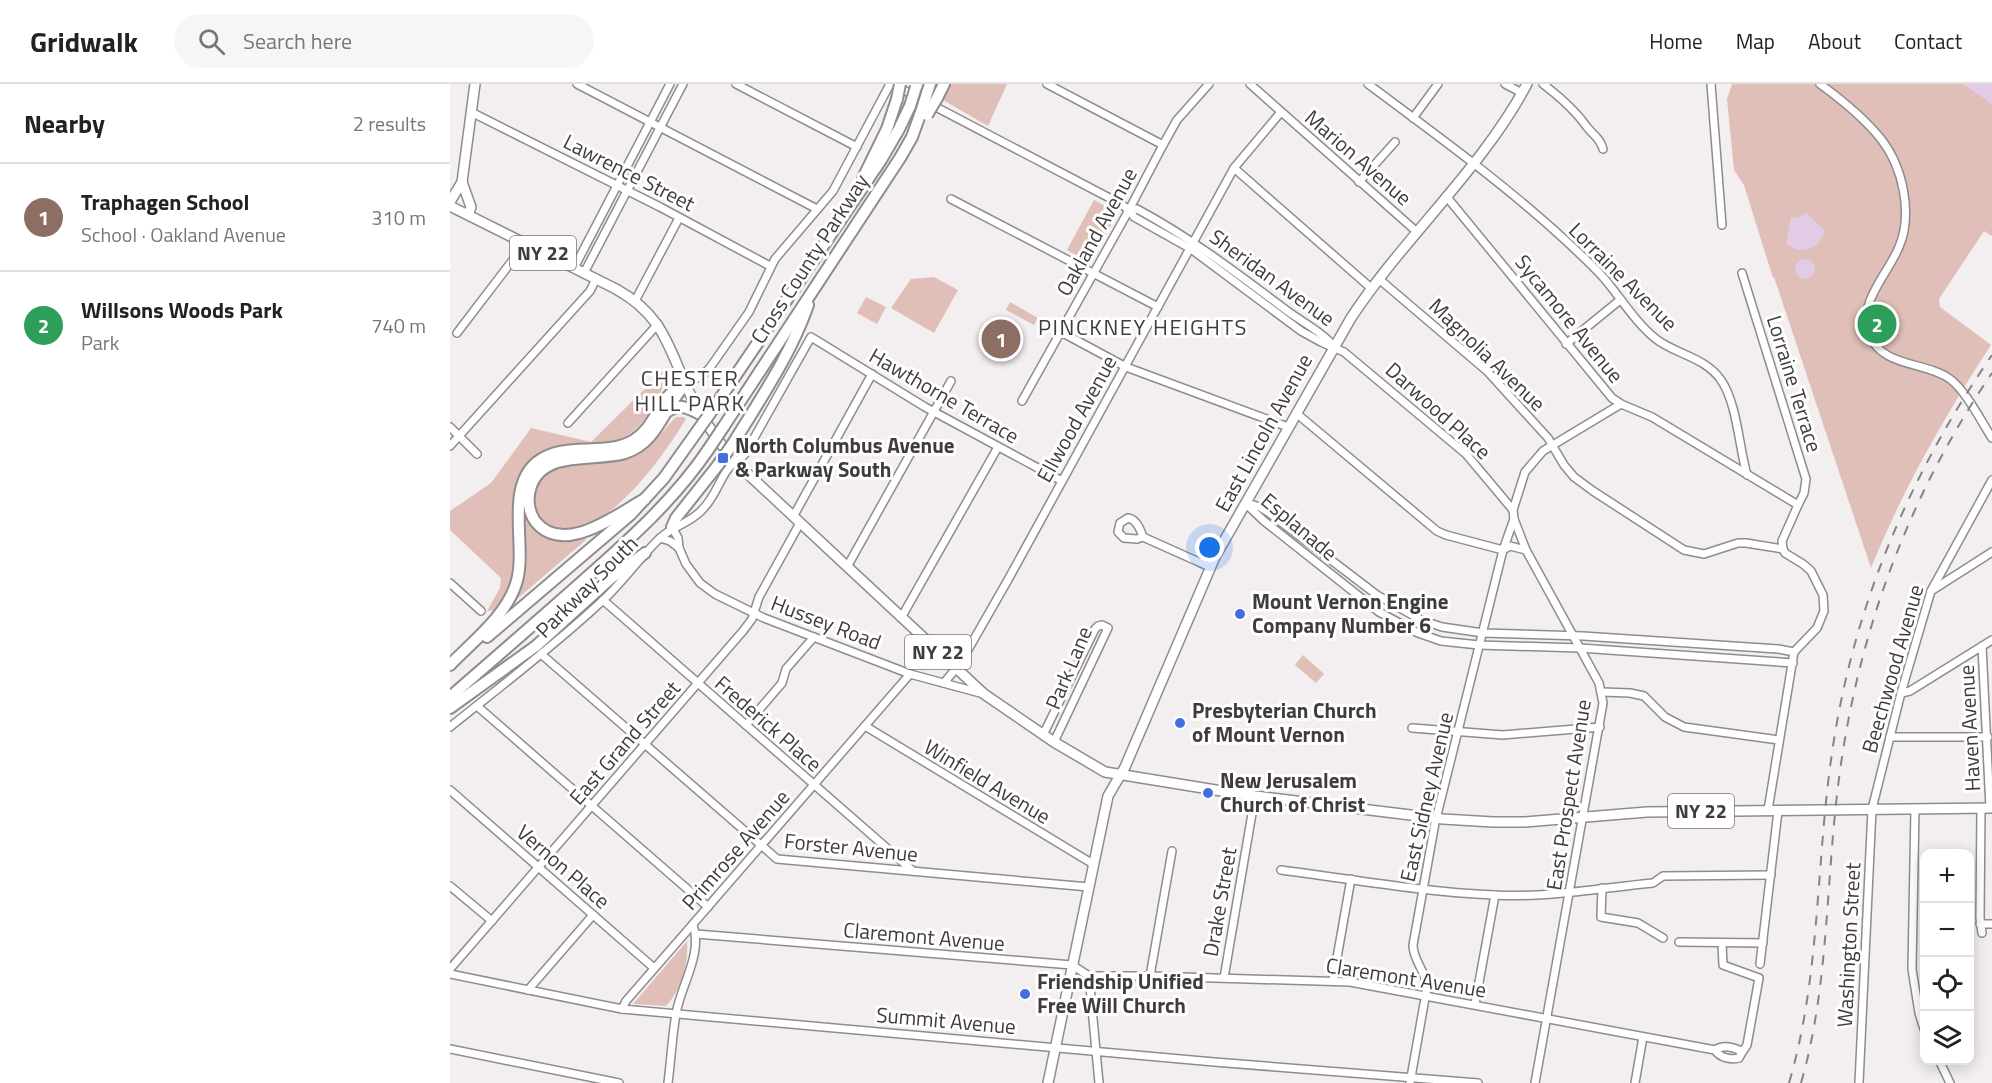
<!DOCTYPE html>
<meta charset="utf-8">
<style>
:root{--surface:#fff;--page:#f6f6f6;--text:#222;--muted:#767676;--line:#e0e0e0;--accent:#1a73e8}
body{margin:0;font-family:"Titillium Web",sans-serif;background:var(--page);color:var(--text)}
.controls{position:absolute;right:18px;bottom:18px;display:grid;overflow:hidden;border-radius:12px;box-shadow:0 3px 15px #0003}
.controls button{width:54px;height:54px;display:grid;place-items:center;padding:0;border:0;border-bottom:2px solid var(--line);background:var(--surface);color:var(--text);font:30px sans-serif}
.you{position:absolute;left:760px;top:464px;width:21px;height:21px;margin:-15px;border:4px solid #fff;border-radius:50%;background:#1a73e8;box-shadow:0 0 0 9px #1a73e833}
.badge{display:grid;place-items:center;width:39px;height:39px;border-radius:50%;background:var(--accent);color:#fff;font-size:20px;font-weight:700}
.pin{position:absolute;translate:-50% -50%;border:3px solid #fff;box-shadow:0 2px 6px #0006}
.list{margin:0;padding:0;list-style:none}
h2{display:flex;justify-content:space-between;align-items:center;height:78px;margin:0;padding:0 24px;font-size:26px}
h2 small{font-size:20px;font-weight:400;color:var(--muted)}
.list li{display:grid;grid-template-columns:39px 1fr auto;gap:18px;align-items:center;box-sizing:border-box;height:108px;padding:0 24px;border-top:2px solid var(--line)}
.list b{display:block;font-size:22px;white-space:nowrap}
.list p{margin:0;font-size:20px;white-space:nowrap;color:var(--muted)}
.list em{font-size:20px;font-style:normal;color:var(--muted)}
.icon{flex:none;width:33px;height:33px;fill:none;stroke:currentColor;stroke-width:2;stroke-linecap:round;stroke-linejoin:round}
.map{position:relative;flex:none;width:1542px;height:999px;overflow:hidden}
header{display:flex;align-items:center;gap:36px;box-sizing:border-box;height:84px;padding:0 30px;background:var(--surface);border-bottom:2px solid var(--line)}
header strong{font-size:28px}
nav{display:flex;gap:33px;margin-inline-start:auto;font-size:21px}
.search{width:420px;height:54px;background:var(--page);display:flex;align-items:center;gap:15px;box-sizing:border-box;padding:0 21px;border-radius:33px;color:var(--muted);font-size:22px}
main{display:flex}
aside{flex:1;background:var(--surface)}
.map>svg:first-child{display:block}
</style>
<header>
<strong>Gridwalk</strong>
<div class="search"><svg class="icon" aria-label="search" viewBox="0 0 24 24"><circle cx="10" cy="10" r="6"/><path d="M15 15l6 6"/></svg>Search here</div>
<nav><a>Home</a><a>Map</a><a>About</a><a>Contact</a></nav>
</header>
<main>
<aside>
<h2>Nearby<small>2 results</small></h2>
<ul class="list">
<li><span class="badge" style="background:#8d6e63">1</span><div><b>Traphagen School</b><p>School · Oakland Avenue</p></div><em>310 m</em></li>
<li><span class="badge" style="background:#2e9e5b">2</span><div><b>Willsons Woods Park</b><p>Park</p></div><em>740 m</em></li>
</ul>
</aside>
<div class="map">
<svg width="1542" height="999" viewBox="0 0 1542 999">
<rect width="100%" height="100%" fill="#f3eef0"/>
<!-- green -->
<g fill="#dfbfb7">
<path d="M501,0H557L538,42L493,16Z"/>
<path d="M1282,0H1542V152L1534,147L1489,215L1490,223L1541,261C1494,333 1453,405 1421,484L1324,193L1323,194L1294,101L1284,86L1277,15Z"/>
<path d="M644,116L668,129L640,179L617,166Z"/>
<path d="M484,193L508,206L484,249L441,224L461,195Z"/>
<path d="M416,213L436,223L427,240L407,229Z"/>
<path d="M560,218L588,234L584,241L556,226Z"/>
<path d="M217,283C217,298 210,309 204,321C168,387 121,341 81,375C51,401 68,455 62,490C60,503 51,515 44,526L37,527L50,504L51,494L0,446V427L41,399L81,344L141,358Z"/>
<path d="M226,333H233L236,335C214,371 165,441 120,446C89,450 71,410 94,390C116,371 161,384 187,371C204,362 213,345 226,333Z"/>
<path d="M73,422C85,459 104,458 137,455L60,521Z"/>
<path d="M853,571L874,590L866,599L845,581Z"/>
<path d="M237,857C239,879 231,906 216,922L183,920Z"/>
</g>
<!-- water -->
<g fill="#e2cbe7">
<path d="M1513,0H1542V21L1539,18Z"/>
<path d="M1356,129L1375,146C1370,166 1351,172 1336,159L1341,133L1347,134Z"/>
<circle cx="1355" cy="185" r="10"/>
</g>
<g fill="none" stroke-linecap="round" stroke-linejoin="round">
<defs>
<g id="minor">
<path d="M127,0L367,125"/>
<path d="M286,0L407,63"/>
<path d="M442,0L671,120L679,126L684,133L741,165L851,247L871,258L894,268L1016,370L1063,426"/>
<path d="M597,0L713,61"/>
<path d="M800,0L967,148"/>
<path d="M918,0C985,50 1053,99 1114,155C1127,167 1141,180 1153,193C1171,214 1185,238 1206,255C1227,271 1255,273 1271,296C1287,319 1289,363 1297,391"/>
<path d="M1055,0L1072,9"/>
<path d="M1093,0C1110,13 1125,26 1137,43C1144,52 1150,54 1153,65"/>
<path d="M1261,0L1272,141"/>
<path d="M1370,0C1392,16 1414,34 1431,55C1453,83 1463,130 1449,163C1438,190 1407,219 1419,250C1432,284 1475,277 1500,295C1516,307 1531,337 1542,354"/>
<path d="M21,28L210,123L320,182"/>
<path d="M963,34L988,0"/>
<path d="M784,84L921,204"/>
<path d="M909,98L945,58"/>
<path d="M996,112L1162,314L1171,320L1202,333L1348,421L1332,457L1333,465L1335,469L1353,480L1361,487L1373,511L1374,527L1367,544L1344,568L1318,726"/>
<path d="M501,115L708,223"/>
<path d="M679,126L687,125C741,154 788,190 836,226C852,238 871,247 884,262"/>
<path d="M124,184L220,0"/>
<path d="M134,189L233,0"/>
<path d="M1292,189L1356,395L1354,409L1348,421"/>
<path d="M929,195L1037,287L1098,354L1114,381L1124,393L1143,407L1234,466L1254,470L1288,459H1296L1333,465"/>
<path d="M185,217L229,134"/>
<path d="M611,248L676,283L838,343"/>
<path d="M7,249L75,160"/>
<path d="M1116,260L1170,216"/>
<path d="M235,300L251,292L259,285L299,228L325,175L383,107L440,0"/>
<path d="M572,317L679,126L713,61L727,36L759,0"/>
<path d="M846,329L987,447L996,451L1053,466"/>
<path d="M118,339L208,240"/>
<path d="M0,343L27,370"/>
<path d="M0,362L140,207L146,195"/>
<path d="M795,419L814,437L929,528L968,549L991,557L1029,561L1130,564L1343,579"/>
<path d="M797,419L810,423L818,428L927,511L971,536L992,543L1033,549L1133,552L1328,565L1344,568"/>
<path d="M343,433L422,290"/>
<path d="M222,443L228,454L229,464L236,480L250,499L265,510L314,534L460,590L534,610"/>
<path d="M693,453C690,445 687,436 678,434L670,439L668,448L674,454L687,455L693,453L760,483"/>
<path d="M210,454L220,457L229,464"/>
<path d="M1053,466L1060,462L1076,466"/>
<path d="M397,483L501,297"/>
<path d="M0,499L31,527"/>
<path d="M1481,507L1542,468"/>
<path d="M153,516L463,787"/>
<path d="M451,534L548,363"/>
<path d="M1532,562L1540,724"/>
<path d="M91,570L327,775L639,803"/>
<path d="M494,599L511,578L559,494L784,84L831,28"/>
<path d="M1152,608L1180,609L1194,612L1215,633L1234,643L1329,656"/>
<path d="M1451,609L1460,607L1542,556"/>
<path d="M27,622L258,823"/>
<path d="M296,641L332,599L336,585L364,553"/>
<path d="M415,642L643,780"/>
<path d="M0,643C51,602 104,562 151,518C173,498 189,474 210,454C223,442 238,440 251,427C266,412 267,400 278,385C282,379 290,375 295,370L361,253L475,323L612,397"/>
<path d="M962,644L1053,651L1150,643"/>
<path d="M593,651L645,545L648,542L652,541L658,544L604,658"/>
<path d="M1440,653H1538"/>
<path d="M0,706L204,884"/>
<path d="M1531,724L1530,834L1532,849"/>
<path d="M1465,725L1462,885L1469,929L1474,945"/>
<path d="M831,786C901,795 973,808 1044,811C1097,814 1151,804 1203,799L1213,792L1321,791"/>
<path d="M0,802L42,837"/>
<path d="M1152,804L1151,833L1188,839L1213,854"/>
<path d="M1530,840H1542"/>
<path d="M246,850L622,881L639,892H700L900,898L1265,966C1270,974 1281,976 1289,974L1291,970L1289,966C1282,963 1272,961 1265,966"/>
<path d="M1229,858L1313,859"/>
<path d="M1272,860L1273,881L1309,894L1297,961L1291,970"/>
<path d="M1310,880L1328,727"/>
<path d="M0,885L293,547L302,535L309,513L350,439"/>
<path d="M0,890L172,925L764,978L1028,999"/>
<path d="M639,892L649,999"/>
<path d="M700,892L722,767"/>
<path d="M774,894L805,712"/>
<path d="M883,896L901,795"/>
<path d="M78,906L143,831"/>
<path d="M1025,920L1045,811"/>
<path d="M172,925L176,917L243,840"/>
<path d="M0,965L169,999"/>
<path d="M1489,976L1500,999"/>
<path d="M218,999C221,976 222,953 226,930C231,900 253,871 243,840L460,590"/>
<path d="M960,999L977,903C976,887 963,877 963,861L985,739L1053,466L1064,435"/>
<path d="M1085,999L1153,619L1149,599L1076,466L1064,435L1063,426L1075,388L1093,367L1171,320"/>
<path d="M1185,999L1193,953"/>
<path d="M1409,999L1422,725L1451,609L1481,507L1542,396"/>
</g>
<g id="major">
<path d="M12,98L21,123L18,131"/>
<path d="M0,118L12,98L25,0"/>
<path d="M0,122L166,205C216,233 218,265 241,312C253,336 268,357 285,378L534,610L604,658L655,688L790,710L993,735L1043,738H1075L1197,728L1542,724"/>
<path d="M598,999L658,712L675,683L765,473L901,234C955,152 1031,86 1077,0"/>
</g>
<g id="highway">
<path d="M477,9L480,0"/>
<path d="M487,14L494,0"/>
<path d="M413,94L437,45L447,15"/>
<path d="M263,325L431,76L449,45L460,22"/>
<path d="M218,327C230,319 238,324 250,330"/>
<path d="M274,342L450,74L462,53L471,28"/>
<path d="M284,358C311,314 341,270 358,221"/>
<path d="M195,415C166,431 113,473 85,437C78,427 77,413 81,402C94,365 146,378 175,369C208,358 213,325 234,302"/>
<path d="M222,443L226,434L268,381"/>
<path d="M37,553L180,431L214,394L246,349"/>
<path d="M0,581C23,557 55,533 66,500C78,464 54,405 87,378C115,356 155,374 184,356C209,340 207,312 235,300"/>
<path d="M0,613C45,574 90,535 135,495C180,455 224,416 258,366"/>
<path d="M0,624L86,562L160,495L195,469"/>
</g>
</defs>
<!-- minor casing -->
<use href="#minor" stroke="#908b8d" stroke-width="10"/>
<!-- major casing -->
<use href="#major" stroke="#908b8d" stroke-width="12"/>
<!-- highway casing -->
<use href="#highway" stroke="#908b8d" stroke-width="14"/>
<!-- minor -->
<use href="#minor" stroke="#fff" stroke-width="7"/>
<!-- major -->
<use href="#major" stroke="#fff" stroke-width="9"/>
<!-- highway -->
<use href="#highway" stroke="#fff" stroke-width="10"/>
<!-- rail -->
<g stroke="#878385" stroke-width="2" stroke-dasharray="10 10" stroke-linecap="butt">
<path d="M1339,999C1370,894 1366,783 1381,676C1401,528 1458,393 1542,271"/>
<path d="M1351,999C1377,909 1376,813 1386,720C1402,565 1454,418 1542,289"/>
</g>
<defs>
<g id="highway-bridge">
<path d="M447,15L450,0"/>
<path d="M460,22L466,3"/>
<path d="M471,28L477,9"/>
<path d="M477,31L487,14"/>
<path d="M246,349L263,325"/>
<path d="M258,366L274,342"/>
<path d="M268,381L284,358"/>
</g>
</defs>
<!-- highway-bridge casing -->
<use href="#highway-bridge" stroke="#908b8d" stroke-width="14" stroke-linecap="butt"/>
<!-- highway-bridge -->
<use href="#highway-bridge" stroke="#fff" stroke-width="10"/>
</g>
<!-- markers -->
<g fill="#436edf" stroke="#fffdfd" stroke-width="2">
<rect x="267" y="368" width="12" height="12" rx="3"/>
<circle cx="790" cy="530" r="6"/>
<circle cx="730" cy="639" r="6"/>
<circle cx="758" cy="709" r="6"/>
<circle cx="575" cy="910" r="6"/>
</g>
<g text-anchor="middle" stroke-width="6" stroke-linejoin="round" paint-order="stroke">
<!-- shield labels -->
<g fill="#fffdfd" stroke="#787677" stroke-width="1.5">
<rect x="60" y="152" width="66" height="34" rx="4.5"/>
<rect x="455" y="551" width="66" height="34" rx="4.5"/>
<rect x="1218" y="710" width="66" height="34" rx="4.5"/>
</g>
<g font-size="20" font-weight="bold" fill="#3e3c3d">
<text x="93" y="176">NY 22</text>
<text x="488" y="575">NY 22</text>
<text x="1251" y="734">NY 22</text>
</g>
<!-- street labels -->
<g font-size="21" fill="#3e3c3d" stroke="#fffdfd">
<text transform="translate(908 74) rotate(41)" y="7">Marion Avenue</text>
<text transform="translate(179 89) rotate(27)" y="7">Lawrence Street</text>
<text transform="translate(647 148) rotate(-61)" y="7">Oakland Avenue</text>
<text transform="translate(360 175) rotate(-57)" y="7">Cross County Parkway</text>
<text transform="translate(1173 193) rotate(45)" y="7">Lorraine Avenue</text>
<text transform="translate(822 194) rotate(36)" y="7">Sheridan Avenue</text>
<text transform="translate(1119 235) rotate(51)" y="7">Sycamore Avenue</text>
<text transform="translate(1037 271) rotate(44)" y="7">Magnolia Avenue</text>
<text transform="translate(1344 300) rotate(73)" y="7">Lorraine Terrace</text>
<text transform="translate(494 312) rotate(30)" y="7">Hawthorne Terrace</text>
<text transform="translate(988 327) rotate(42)" y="7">Darwood Place</text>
<text transform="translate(627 335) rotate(-61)" y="7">Ellwood Avenue</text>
<text transform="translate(814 349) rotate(-61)" y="7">East Lincoln Avenue</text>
<text transform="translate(849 443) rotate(40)" y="7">Esplanade</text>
<text transform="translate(137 503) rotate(-45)" y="7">Parkway South</text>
<text transform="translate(376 539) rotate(21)" y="7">Hussey Road</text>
<text transform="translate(619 584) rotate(-67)" y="7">Park Lane</text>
<text transform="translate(1443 585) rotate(-74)" y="7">Beechwood Avenue</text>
<text transform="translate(318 640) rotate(41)" y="7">Frederick Place</text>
<text transform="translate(1520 644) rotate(-93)" y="7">Haven Avenue</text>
<text transform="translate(175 659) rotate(-49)" y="7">East Grand Street</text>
<text transform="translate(537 698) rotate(31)" y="7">Winfield Avenue</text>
<text transform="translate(1119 711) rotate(-81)" y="7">East Prospect Avenue</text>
<text transform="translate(977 713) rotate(-77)" y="7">East Sidney Avenue</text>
<text transform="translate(401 764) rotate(6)" y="7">Forster Avenue</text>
<text transform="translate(286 766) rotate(-49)" y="7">Primrose Avenue</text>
<text transform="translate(113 783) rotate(41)" y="7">Vernon Place</text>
<text transform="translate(770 818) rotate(-80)" y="7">Drake Street</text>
<text transform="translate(474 853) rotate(5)" y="7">Claremont Avenue</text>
<text transform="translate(1399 861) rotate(-87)" y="7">Washington Street</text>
<text transform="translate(956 894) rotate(9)" y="7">Claremont Avenue</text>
<text transform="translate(496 937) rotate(5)" y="7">Summit Avenue</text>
</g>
<!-- poi labels -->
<g font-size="21" font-weight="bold" fill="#3e3c3d" stroke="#fffdfd" text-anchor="start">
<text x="285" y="369">North Columbus Avenue<tspan x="285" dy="24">&amp; Parkway South</tspan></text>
<text x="802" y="525">Mount Vernon Engine<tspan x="802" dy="24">Company Number 6</tspan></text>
<text x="742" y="634">Presbyterian Church<tspan x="742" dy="24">of Mount Vernon</tspan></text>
<text x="770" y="704">New Jerusalem<tspan x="770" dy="24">Church of Christ</tspan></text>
<text x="587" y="905">Friendship Unified<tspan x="587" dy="24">Free Will Church</tspan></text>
</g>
<!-- neighbourhood labels -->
<g font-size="22" letter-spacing="1.5" fill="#3e3c3d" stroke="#fffdfd">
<text x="693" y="251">PINCKNEY HEIGHTS</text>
<text x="240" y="302">CHESTER<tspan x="240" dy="25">HILL PARK</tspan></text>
</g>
</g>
</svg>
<div class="controls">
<button>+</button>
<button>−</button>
<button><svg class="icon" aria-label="locate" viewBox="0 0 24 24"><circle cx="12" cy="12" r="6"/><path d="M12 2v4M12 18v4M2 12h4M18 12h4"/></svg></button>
<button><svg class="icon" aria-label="layers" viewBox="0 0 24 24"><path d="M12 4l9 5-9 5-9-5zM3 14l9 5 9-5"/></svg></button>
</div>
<div class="you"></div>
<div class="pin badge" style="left:551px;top:255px;background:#8d6e63">1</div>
<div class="pin badge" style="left:1427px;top:240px;background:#2e9e5b">2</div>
</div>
</main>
